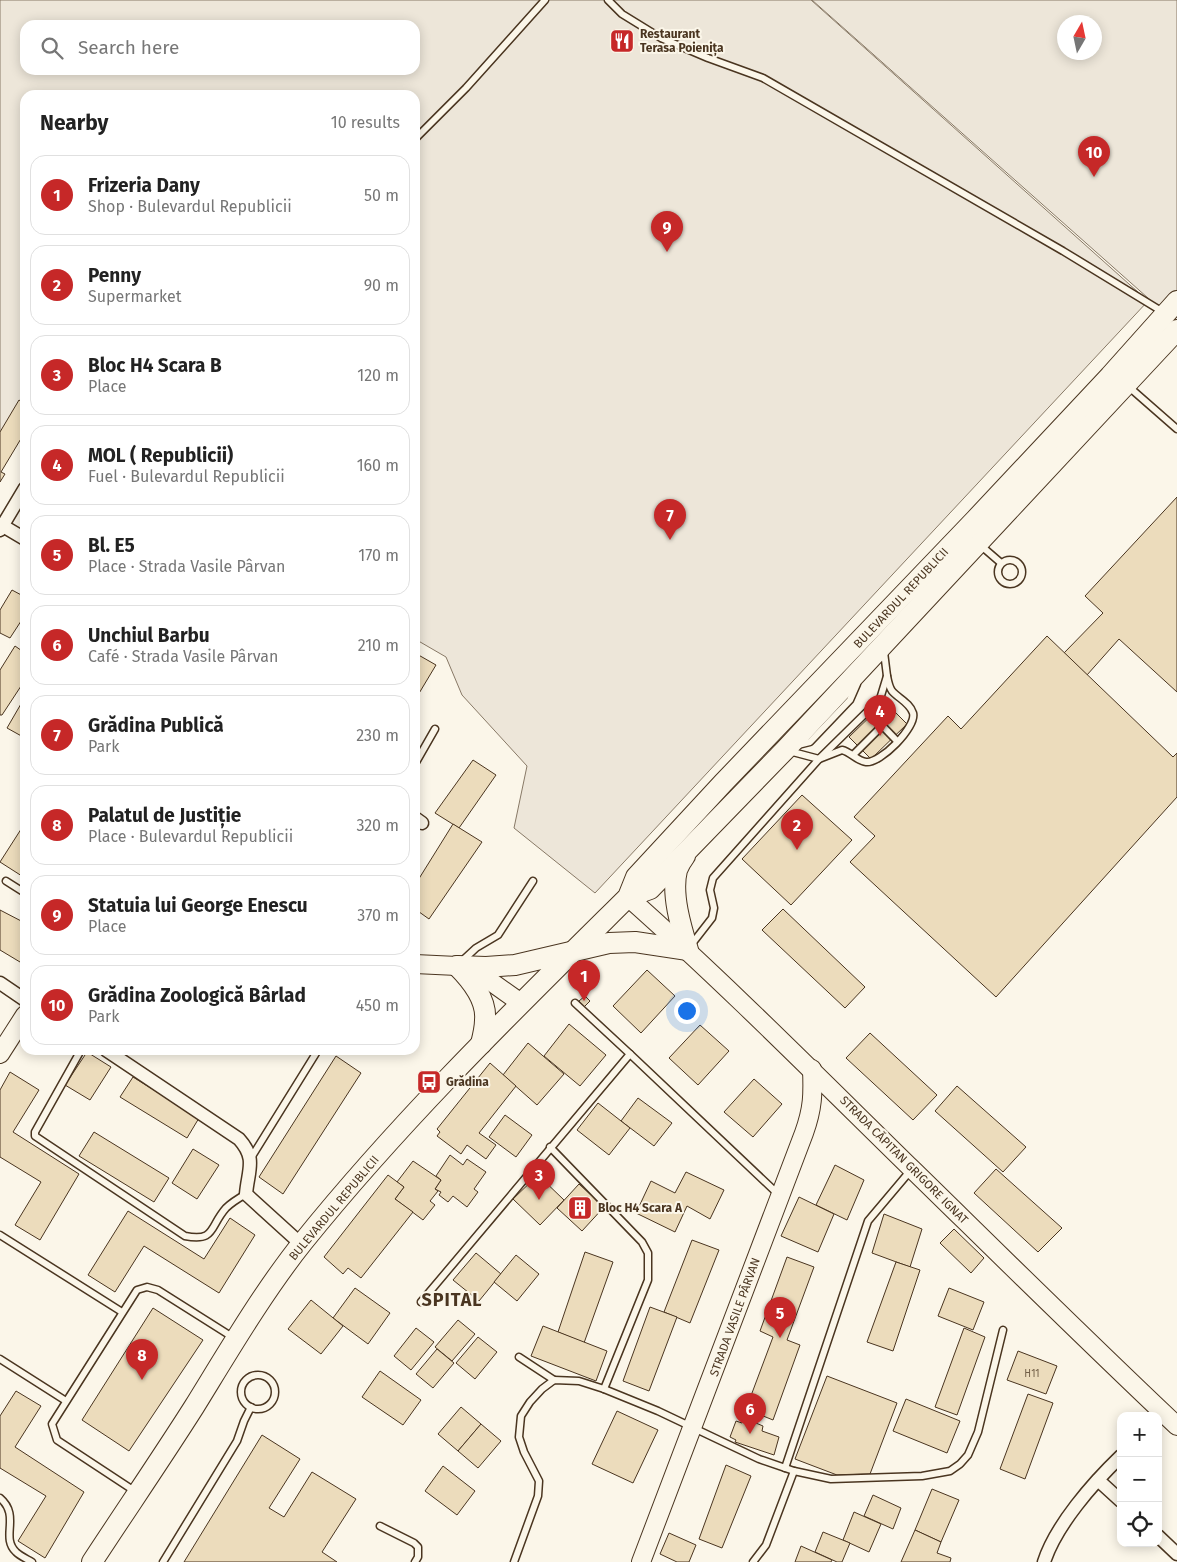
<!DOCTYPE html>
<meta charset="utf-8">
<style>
:root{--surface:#fff;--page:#f2f2f2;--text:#222;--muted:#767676;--line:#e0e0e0;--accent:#c62828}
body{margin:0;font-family:"Fira Sans",sans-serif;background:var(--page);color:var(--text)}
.controls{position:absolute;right:15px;bottom:15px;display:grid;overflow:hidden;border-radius:10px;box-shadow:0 2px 12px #0003}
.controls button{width:45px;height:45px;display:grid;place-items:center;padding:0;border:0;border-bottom:1px solid var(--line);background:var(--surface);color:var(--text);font:25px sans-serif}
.compass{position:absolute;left:1057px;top:15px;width:45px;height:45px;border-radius:50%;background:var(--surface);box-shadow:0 2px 12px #0003;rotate:9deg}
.you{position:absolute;left:686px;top:1010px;width:18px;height:18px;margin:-12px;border:4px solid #fff;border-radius:50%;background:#1a73e8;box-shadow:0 0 0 8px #1a73e833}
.badge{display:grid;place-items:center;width:32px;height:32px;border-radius:50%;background:var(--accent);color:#fff;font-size:16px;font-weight:700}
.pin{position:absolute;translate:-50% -41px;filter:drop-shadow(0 1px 2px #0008)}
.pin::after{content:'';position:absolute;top:26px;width:18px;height:15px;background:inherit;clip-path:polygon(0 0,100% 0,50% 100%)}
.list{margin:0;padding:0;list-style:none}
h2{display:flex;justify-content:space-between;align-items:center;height:65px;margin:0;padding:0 20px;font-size:21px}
h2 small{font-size:16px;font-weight:400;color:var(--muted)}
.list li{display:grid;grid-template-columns:32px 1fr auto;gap:15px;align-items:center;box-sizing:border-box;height:80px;margin:0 10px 10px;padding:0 10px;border:1px solid var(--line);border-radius:15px}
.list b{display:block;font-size:19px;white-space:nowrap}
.list p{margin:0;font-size:16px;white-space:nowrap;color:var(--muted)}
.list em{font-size:16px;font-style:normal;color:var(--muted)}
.icon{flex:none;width:28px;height:28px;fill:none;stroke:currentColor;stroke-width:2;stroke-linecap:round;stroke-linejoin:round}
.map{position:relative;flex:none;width:1177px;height:1562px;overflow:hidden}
.search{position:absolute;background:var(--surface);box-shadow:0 2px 12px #0003;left:20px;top:20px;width:400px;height:55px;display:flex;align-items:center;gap:12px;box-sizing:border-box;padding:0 18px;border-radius:15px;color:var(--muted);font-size:19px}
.panel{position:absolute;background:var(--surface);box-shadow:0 2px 12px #0003;left:20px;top:90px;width:400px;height:965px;border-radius:15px}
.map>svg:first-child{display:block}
</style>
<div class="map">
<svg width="1177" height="1562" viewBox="0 0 1177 1562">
<rect width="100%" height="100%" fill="#fbf6e9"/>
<!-- green -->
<g fill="#ede6d9" stroke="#887966" fill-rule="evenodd">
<path d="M0,0H811L1148,301L595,893L514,828L527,766L462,695L446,657L415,639V95H25V398L0,440ZM25,25H415V70H25Z"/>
<path d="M812,0H1177V301L1166,314ZM1064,22H1094V52H1064Z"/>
</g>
<!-- building -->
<g fill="#ecdcbc" stroke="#4a3520">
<path d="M19,400L25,404V432L1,472L5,474L0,482V432Z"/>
<path d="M1177,497V692L1119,639L1087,675L1064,653L1103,613L1085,596Z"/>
<path d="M12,590L25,597V615L10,638L0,633V610Z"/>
<path d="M1047,636L1173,757L1177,753V797L996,997L850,862L875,836L854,817L948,716L961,729Z"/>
<path d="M15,646L25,653V680L2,715H0V670Z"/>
<path d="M415,653L436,665L415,700Z"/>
<path d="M25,697V738L7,728Z"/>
<path d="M885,702L907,724L871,759L849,737Z"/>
<path d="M473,760L496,775L459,828L435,813Z"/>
<path d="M802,795L852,840L791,905L742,859Z"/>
<path d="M25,823V878L0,862Z"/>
<path d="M453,824L482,842L429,919L415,909V885Z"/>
<path d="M783,909L865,987L845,1008L762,930Z"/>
<path d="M0,910L25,923V953L20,962L0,950Z"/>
<path d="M647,970L675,996L641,1033L613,1006Z"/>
<path d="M585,996L590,1001L584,1007L579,1001Z"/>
<path d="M569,1024L606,1055L580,1086L544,1056Z"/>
<path d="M700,1025L729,1051L698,1085L669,1058Z"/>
<path d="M870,1033L937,1095L913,1120L846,1058Z"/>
<path d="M528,1043L564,1074L537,1105L503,1075Z"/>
<path d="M87,1052L111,1067L90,1100L65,1085Z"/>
<path d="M336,1056L361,1073L283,1194L259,1177Z"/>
<path d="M490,1063L516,1086L479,1133L496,1145L486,1159L467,1145L461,1154L437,1136L440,1132L437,1129Z"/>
<path d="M10,1072L39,1090L13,1132L79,1174L40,1240L15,1225L41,1182L0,1157V1090Z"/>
<path d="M133,1077L199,1118L187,1138L120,1097Z"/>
<path d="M754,1079L782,1104L753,1137L724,1112Z"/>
<path d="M957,1086L1026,1147L1003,1172L935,1111Z"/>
<path d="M638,1098L672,1123L654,1146L621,1121Z"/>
<path d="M598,1103L630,1128L609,1155L577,1130Z"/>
<path d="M505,1115L532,1135L516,1157L489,1137Z"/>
<path d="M94,1132L169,1178L154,1202L79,1156Z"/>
<path d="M193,1149L219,1165L197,1199L172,1183Z"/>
<path d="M450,1155L463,1165L467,1159L486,1172L474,1189L478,1192L467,1207L453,1196L448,1202L439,1195L441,1192L435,1189L441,1180L436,1176Z"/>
<path d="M413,1161L441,1180L435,1189L438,1191L430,1201L435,1205L423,1220L395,1199L404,1187L397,1182Z"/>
<path d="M835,1165L864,1180L847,1220L816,1205Z"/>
<path d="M996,1169L1062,1228L1038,1252L974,1193Z"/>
<path d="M686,1172L724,1190L710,1219L687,1206L675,1232L636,1213L651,1181L675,1193Z"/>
<path d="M388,1175L404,1187L395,1199L413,1212L361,1278L348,1268L343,1274L324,1257Z"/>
<path d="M538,1175L564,1200L540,1225L513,1199Z"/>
<path d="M579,1184L604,1207L582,1231L557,1208Z"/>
<path d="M799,1197L834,1214L818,1252L781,1236Z"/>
<path d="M128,1211L204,1259L230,1218L255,1235L219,1293L144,1246L115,1292L88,1275Z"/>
<path d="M884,1214L922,1229L910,1267L872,1253Z"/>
<path d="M954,1229L984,1258L971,1273L940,1243Z"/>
<path d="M692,1240L719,1250L690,1323L664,1312Z"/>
<path d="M585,1252L613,1262L584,1343L558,1332Z"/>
<path d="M476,1253L501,1274L479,1301L453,1280Z"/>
<path d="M516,1255L539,1274L517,1301L494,1282Z"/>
<path d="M787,1257L814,1267L787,1340L800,1345L773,1420L746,1409L773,1337L760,1331Z"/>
<path d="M896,1262L920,1270L893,1351L867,1342Z"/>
<path d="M355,1288L390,1313L368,1344L333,1318Z"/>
<path d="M949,1288L984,1302L973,1330L938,1316Z"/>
<path d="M311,1300L343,1326L321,1354L288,1329Z"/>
<path d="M650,1307L677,1317L649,1391L623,1381Z"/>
<path d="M153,1308L203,1340L129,1451L82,1420Z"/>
<path d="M458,1320L475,1334L452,1361L435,1347Z"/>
<path d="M543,1326L607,1351L596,1381L531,1356Z"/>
<path d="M416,1328L434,1342L411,1370L394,1356Z"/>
<path d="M964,1328L985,1337L957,1415L935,1407Z"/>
<path d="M478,1337L497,1352L475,1379L456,1363Z"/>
<path d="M437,1349L454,1363L433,1388L416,1374Z"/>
<path d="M1018,1351L1057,1366L1046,1394L1007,1380Z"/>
<path d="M380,1371L421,1400L403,1425L362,1397Z"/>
<path d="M827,1376L897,1403L870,1474L837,1475L795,1459Z"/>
<path d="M16,1391L41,1406L15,1447L84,1492L45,1558L18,1541L46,1496L0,1468V1416Z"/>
<path d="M1028,1394L1053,1403L1025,1479L1000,1469Z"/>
<path d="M906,1399L960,1421L947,1453L893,1431Z"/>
<path d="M461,1407L481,1424L458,1451L438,1434Z"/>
<path d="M617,1411L658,1430L633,1483L592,1464Z"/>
<path d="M744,1418L763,1426L762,1431L779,1437L774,1455L735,1442L736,1440L730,1437L736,1421L742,1423Z"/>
<path d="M481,1424L501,1441L478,1468L458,1451Z"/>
<path d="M262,1435L300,1459L269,1508L284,1517L312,1472L356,1499L322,1552L337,1562H184Z"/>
<path d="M726,1465L751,1476L722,1548L699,1539Z"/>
<path d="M443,1466L475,1491L457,1515L425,1491Z"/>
<path d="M932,1489L959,1500L941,1542L915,1530Z"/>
<path d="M873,1495L901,1508L893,1529L864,1516Z"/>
<path d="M854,1512L881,1524L869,1552L843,1540Z"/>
<path d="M915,1530L941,1542L937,1553L951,1558L950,1562H901Z"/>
<path d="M823,1532L850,1543L842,1562H837L815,1552Z"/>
<path d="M669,1533L696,1545L689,1562H677L660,1554Z"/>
<path d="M801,1546L832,1560L831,1562H795Z"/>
</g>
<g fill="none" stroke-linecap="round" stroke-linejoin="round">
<defs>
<g id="lane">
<path d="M608,0L622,14L661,38L708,58L763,78L1063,251L1163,312"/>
<path d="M415,139L466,88L545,0"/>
<path d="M1129,387L1177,429"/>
<path d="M979,544L1001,563"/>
<circle cx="1010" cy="572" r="12"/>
<path d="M868,711L897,741"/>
<path d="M798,745L810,742L850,700L857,684"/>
<path d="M789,751L819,759L880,699L887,676L884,652"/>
<path d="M853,755L882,726"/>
<path d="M415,764L435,729"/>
<path d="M6,881L25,893"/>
<path d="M691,945L712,918L714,908L710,890L713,878L819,759L842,750C851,752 857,761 866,762C880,764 917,727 913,713C910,703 898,698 892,691C889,687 888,681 887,676"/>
<path d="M462,961L476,948L498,935L533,881"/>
<path d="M575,1003L630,1054"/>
<path d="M81,1050L35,1132V1136L185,1236C216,1242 209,1227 226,1208C231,1203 239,1198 246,1194"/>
<path d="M550,1147L642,1242L648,1253V1280L604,1389"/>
<path d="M251,1158L318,1050"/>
<path d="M0,1235L122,1312"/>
<path d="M421,1302L630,1054L779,1195"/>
<path d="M519,1357L554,1380"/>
<path d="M0,1359L66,1401"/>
<circle cx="258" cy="1392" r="17"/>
<path d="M785,1468L868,1221L911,1170"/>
<path d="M136,1492L57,1440L52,1424L137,1290L147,1287L158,1290L234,1338"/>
<path d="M0,1498C21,1516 0,1537 16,1552C20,1556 27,1559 32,1562"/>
<path d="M380,1526L414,1543L418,1547V1557L415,1562"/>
<path d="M163,1562L237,1441L244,1421L251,1407"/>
<path d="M514,1562L538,1496L539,1481L524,1452L519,1437L521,1416L530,1402L542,1389L554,1380L579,1381L604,1389L658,1411L759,1459L794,1471L831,1479L922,1476L950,1471L960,1464L968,1455L978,1432L1003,1330"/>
<path d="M753,1562L766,1545L794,1471"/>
</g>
<g id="street">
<path d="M3,526L25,539"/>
<path d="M0,530L25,488"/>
<path d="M415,818L422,823"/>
<path d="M0,983L25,1000"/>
<path d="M106,1050L239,1139C257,1159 248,1170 246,1194L301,1244"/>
<path d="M1098,1480L1121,1501"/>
<path d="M1158,1536L1177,1554"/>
<path d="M1044,1562C1056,1525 1093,1483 1121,1456"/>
</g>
<g id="secondary">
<path d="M628,897C726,984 819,1078 913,1170C1001,1256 1088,1342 1177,1426"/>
<path d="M415,964L457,966L490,981L521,1003"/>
<path d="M0,1054L25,1015"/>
<path d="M641,1562L804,1133C813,1108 813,1094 812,1069"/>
</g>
<g id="primary">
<path d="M628,897L650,889L785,750L1177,330"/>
<path d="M457,966L486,967L515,965L609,943L635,942L688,950C681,927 671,894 677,870C679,865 682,860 685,856"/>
<path d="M457,966C471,980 487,999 485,1020C485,1028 483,1036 481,1044"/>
<path d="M92,1562C126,1510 161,1459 194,1407C228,1352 263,1292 303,1242C402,1119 516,1008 628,897L636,877L723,783L975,520L1110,376L1177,301"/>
</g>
</defs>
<!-- lane casing -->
<use href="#lane" stroke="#4a3520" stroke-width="9"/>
<!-- street casing -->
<use href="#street" stroke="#4a3520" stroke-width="15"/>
<!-- secondary casing -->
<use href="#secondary" stroke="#4a3520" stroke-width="20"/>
<!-- primary casing -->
<use href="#primary" stroke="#4a3520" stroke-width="22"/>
<!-- lane -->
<use href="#lane" stroke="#fbf6e9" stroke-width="6"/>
<!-- street -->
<use href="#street" stroke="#fbf6e9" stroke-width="12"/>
<!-- secondary -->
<use href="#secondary" stroke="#fbf6e9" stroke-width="18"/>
<!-- primary -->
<use href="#primary" stroke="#fbf6e9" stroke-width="20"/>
</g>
<!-- icons -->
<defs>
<symbol id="restaurant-square" viewBox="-11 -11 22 22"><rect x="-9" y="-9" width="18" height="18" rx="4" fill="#c62828" stroke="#fbf6e9"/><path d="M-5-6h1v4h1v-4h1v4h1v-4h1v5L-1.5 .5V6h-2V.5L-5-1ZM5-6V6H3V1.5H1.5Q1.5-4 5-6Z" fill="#fff"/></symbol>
<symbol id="bus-square" viewBox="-11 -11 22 22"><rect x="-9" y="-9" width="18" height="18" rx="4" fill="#c62828" stroke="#fbf6e9"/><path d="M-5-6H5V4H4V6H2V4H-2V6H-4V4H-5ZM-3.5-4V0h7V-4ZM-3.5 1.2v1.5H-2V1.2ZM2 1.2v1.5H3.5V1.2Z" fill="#fff"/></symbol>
<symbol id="building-square" viewBox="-11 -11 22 22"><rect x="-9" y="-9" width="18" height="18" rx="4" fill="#c62828" stroke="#fbf6e9"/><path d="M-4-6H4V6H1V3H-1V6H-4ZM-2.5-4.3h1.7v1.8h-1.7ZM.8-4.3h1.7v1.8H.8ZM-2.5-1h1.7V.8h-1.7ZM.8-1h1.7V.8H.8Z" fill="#fff"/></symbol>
</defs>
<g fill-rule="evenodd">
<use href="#restaurant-square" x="608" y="27" width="28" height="28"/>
<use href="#bus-square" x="415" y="1068" width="28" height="28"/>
<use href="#building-square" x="566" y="1194" width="28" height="28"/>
</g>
<g text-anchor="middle" stroke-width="4" stroke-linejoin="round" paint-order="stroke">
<!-- number labels -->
<g font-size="10" fill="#725f47">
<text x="1032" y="1377">H11</text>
</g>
<!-- poi labels -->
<g font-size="12" font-weight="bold" fill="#4a3520" stroke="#fbf6e9" text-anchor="start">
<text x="640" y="38">Restaurant<tspan x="640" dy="14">Terasa Poienița</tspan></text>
<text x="446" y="1086">Grădina</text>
<text x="598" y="1212">Bloc H4 Scara A</text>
</g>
<!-- street labels -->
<g font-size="12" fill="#4a3520" stroke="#fbf6e9">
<text transform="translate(901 598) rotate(-47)" y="4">BULEVARDUL REPUBLICII</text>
<text transform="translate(904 1160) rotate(45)" y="4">STRADA CĂPITAN GRIGORE IGNAT</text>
<text transform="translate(334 1208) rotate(-50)" y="4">BULEVARDUL REPUBLICII</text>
<text transform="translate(735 1317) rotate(-70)" y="4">STRADA VASILE PÂRVAN</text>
</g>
<!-- district labels -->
<g font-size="18" font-weight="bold" letter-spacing="1" fill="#4a3520" stroke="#fbf6e9">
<text x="452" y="1306">SPITAL</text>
</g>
</g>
</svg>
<div class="controls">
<button>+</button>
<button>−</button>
<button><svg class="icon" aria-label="locate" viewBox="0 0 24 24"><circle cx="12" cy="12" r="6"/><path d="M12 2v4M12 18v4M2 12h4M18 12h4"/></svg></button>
</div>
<svg class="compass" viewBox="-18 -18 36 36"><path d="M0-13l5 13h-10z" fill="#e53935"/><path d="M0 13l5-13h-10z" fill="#767676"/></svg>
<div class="you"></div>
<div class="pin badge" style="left:584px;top:1001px">1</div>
<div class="pin badge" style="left:797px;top:850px">2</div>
<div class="pin badge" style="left:539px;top:1200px">3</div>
<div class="pin badge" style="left:880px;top:736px">4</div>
<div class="pin badge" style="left:780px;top:1338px">5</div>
<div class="pin badge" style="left:750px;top:1434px">6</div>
<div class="pin badge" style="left:670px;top:540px">7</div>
<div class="pin badge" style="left:142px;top:1380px">8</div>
<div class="pin badge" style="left:667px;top:252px">9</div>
<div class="pin badge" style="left:1094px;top:177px">10</div>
<div class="search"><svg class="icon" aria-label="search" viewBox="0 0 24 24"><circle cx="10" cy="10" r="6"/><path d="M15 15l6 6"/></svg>Search here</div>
<section class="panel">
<h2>Nearby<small>10 results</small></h2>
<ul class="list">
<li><span class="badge">1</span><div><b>Frizeria Dany</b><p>Shop · Bulevardul Republicii</p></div><em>50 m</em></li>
<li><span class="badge">2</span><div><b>Penny</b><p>Supermarket</p></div><em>90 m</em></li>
<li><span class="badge">3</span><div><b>Bloc H4 Scara B</b><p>Place</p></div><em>120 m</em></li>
<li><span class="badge">4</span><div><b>MOL ( Republicii)</b><p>Fuel · Bulevardul Republicii</p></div><em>160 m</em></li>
<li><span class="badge">5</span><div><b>Bl. E5</b><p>Place · Strada Vasile Pârvan</p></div><em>170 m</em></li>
<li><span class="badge">6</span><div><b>Unchiul Barbu</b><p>Café · Strada Vasile Pârvan</p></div><em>210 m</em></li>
<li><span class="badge">7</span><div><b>Grădina Publică</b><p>Park</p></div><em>230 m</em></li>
<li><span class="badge">8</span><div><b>Palatul de Justiție</b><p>Place · Bulevardul Republicii</p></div><em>320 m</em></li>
<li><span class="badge">9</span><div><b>Statuia lui George Enescu</b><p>Place</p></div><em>370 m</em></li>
<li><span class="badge">10</span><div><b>Grădina Zoologică Bârlad</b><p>Park</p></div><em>450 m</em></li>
</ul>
</section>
</div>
